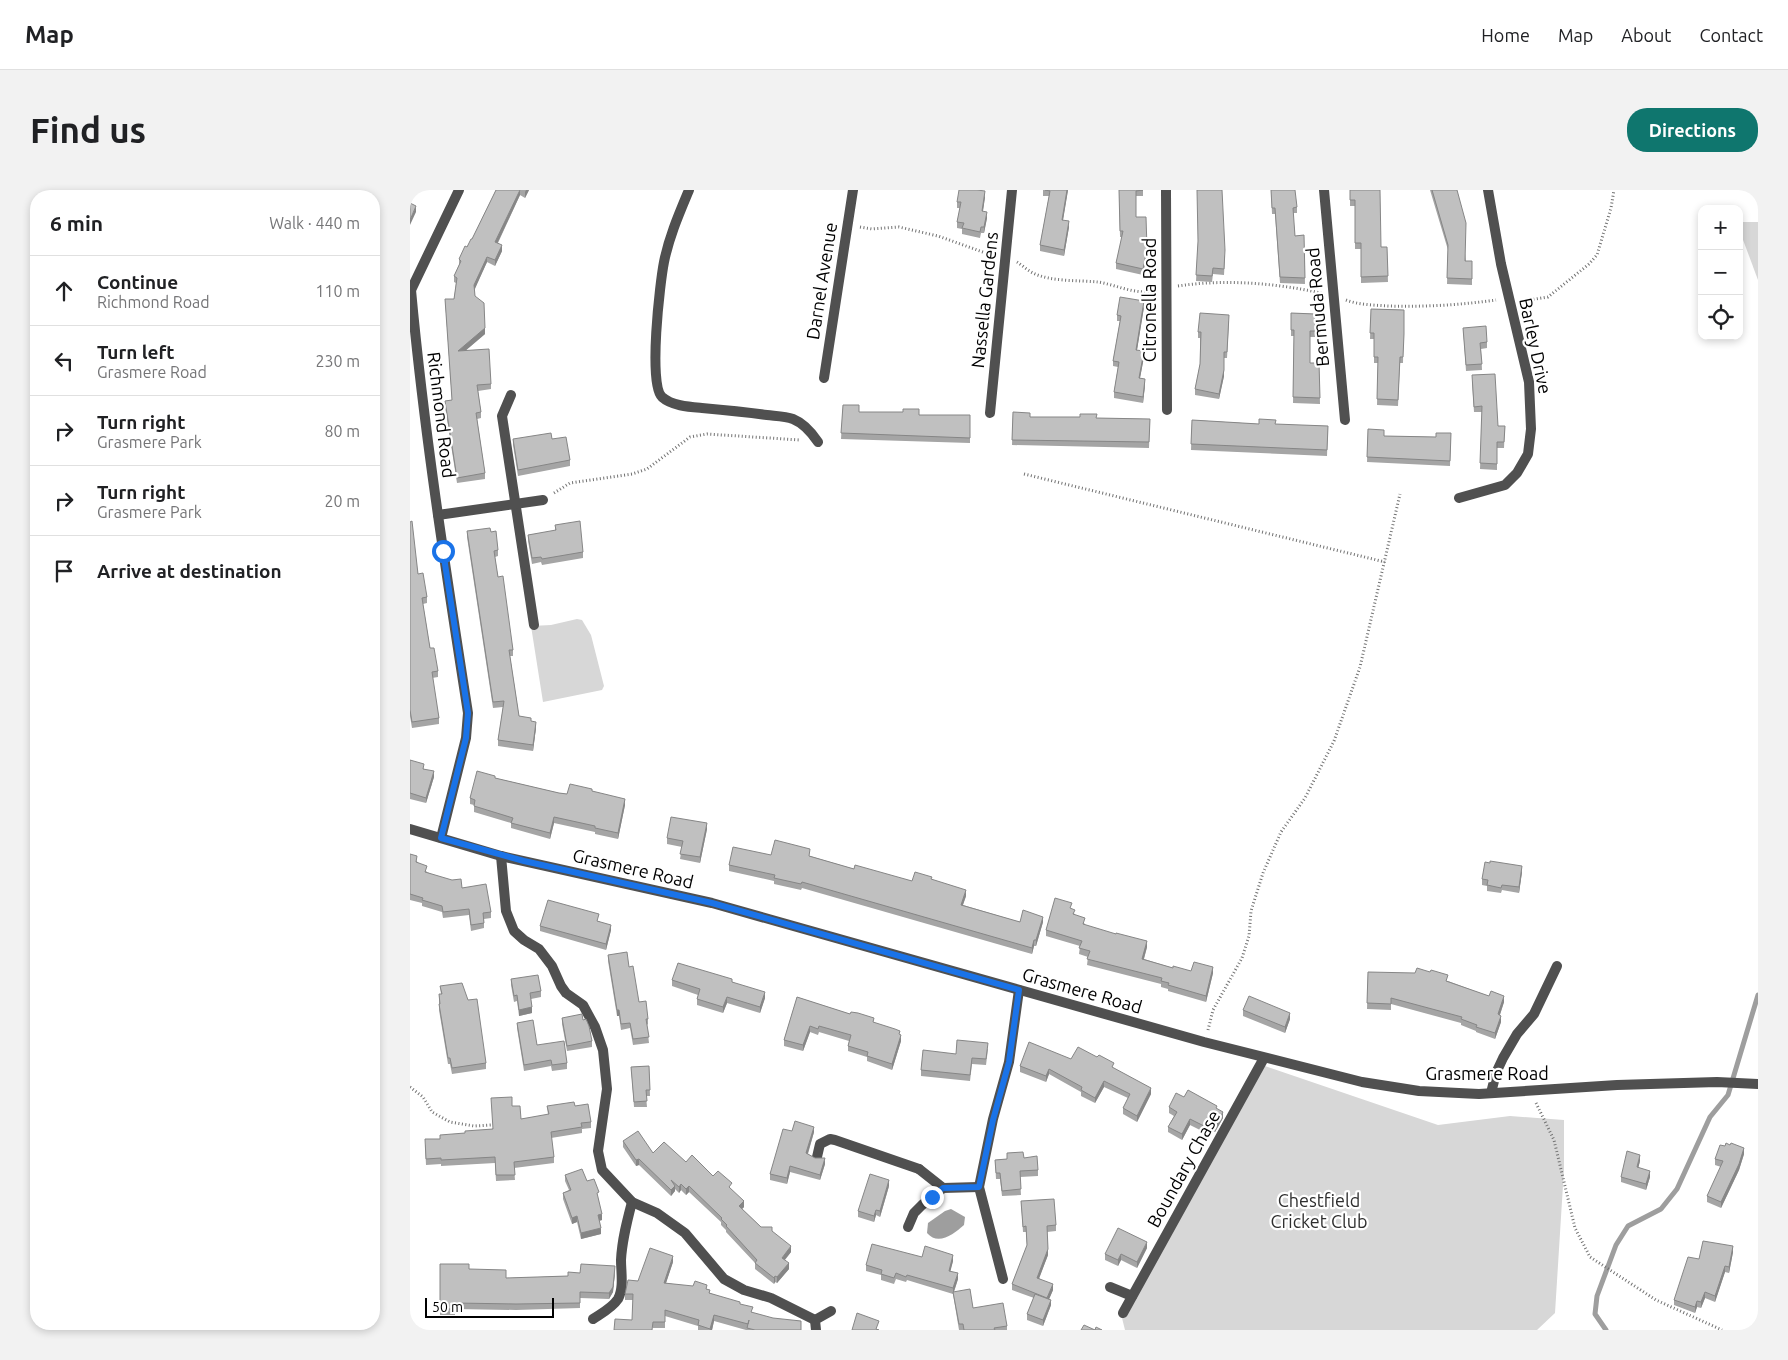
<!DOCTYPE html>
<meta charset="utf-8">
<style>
:root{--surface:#fff;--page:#f2f2f2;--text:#202124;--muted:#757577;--line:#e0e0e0;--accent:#0f766e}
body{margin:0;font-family:Ubuntu,sans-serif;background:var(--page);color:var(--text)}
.controls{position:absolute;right:15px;top:15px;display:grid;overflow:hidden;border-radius:10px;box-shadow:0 2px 8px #0003}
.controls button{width:45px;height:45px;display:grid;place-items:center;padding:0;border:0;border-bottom:1px solid var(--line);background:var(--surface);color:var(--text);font:25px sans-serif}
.scale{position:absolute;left:15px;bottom:12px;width:129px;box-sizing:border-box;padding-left:5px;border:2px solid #000;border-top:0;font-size:14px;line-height:18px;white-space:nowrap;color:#000;-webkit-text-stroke:4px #fff;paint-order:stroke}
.stop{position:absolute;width:15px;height:15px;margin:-11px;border:4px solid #1a73e8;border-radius:50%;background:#fff}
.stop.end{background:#1a73e8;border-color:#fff;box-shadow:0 1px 5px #0008}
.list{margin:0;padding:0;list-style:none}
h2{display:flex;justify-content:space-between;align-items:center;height:65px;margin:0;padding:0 20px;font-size:21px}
h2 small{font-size:16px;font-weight:400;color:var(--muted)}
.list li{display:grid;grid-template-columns:32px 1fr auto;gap:15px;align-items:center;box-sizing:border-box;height:70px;padding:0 20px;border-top:1px solid var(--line)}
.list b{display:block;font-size:19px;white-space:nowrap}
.list p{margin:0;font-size:16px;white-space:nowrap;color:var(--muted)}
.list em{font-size:16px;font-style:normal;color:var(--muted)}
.icon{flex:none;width:28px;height:28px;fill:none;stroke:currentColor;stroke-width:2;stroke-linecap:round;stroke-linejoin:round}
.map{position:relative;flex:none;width:1348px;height:1140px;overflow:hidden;border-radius:20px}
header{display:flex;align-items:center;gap:30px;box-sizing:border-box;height:70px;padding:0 25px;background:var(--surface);border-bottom:1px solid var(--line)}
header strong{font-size:24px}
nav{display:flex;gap:28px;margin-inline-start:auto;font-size:18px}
.intro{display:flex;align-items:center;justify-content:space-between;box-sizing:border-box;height:120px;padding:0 30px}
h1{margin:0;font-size:35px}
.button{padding:12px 22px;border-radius:20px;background:var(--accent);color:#fff;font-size:18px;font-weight:700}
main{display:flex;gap:30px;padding:0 30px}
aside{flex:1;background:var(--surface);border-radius:20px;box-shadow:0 2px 8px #0003}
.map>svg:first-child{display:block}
</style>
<header>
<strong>Map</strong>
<nav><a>Home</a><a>Map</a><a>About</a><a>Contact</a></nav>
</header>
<div class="intro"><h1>Find us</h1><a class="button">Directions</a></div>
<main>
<aside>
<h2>6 min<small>Walk · 440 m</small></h2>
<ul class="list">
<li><svg class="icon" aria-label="ahead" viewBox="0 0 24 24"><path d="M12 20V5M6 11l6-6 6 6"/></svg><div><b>Continue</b><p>Richmond Road</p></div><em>110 m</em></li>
<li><svg class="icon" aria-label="left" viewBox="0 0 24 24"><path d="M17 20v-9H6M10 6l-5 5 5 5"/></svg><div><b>Turn left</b><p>Grasmere Road</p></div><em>230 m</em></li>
<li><svg class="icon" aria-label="right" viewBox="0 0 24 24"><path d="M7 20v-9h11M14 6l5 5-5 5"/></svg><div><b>Turn right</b><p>Grasmere Park</p></div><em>80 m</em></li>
<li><svg class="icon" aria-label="right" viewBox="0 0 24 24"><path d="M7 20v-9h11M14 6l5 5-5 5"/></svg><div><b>Turn right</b><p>Grasmere Park</p></div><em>20 m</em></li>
<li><svg class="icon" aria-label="arrive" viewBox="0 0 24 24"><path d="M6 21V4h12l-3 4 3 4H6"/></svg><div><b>Arrive at destination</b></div></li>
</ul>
</aside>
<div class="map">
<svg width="1348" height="1140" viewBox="0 0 1348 1140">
<rect width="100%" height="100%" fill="#fff"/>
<!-- green -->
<g fill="#d7d7d7">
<path d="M1329,32H1348V90L1329,39Z"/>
<path d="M167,429L172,430L181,445L194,496L192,500L133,512L121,436L141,435Z"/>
<path d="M855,876L1028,935L1100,926L1154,930V979L1145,1123L1127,1140H715L711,1124Z"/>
</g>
<!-- water -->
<path fill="#9e9e9e" d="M541,1019L555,1027L554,1035C544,1044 528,1056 517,1043L518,1033L535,1021Z"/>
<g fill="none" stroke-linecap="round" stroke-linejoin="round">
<!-- stream -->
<path stroke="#9e9e9e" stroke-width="5" d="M1196,1140L1185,1124L1187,1106L1206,1055L1218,1036L1251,1019L1267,999L1300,927L1318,905L1348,805"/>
<!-- path -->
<g stroke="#727272" stroke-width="3" stroke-dasharray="1 2.5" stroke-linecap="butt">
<path d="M450,37L462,39L489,37L528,46L584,66"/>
<path d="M607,72C612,75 617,80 623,83C641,92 668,90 688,92C707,95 725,105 745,101"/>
<path d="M768,96C815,89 865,93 911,103"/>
<path d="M936,110C949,115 964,115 978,116C1015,117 1050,115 1086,110"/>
<path d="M1113,111L1138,107L1179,74L1187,65L1201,18L1204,0"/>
<path d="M614,284L975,372"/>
<path d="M144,303L160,293L222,284L237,279L280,247L297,244L390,250"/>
<path d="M798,840L803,820L832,768L839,746L841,721L853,683L871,642L895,608L924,551L950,477L990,304"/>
<path d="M0,897L13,907L22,922L40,932L64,936L81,935"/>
<path d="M1126,913L1144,950L1165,1038L1180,1067L1246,1110L1312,1140"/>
</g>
<!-- service -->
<g stroke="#505050" stroke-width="10">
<path d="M101,205L92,226L124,435"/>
<path d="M407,967L410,954L420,949L425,950L509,979"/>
</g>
<!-- minor -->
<g stroke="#505050" stroke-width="10">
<path d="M279,0C269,24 259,47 254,72C250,92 238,195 252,207C262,216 280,217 292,218C314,220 335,222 357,225C365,226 375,226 383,229C393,233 402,243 408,252"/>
<path d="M756,0L757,220"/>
<path d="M914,0L935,230"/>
<path d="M0,98L1,100C14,242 36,382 58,523L56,548L31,648"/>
<path d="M1,100L49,0"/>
<path d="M414,188L443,0"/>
<path d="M580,223L602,0"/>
<path d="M1049,308L1095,295L1107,283L1118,264L1121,239L1119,192L1091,74L1078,0"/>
<path d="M28,325L133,310"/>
<path d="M0,639L91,666L302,713L794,852L952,892L1009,901L1069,904L1207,895L1307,892L1348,894"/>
<path d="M91,666L96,721L104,741L114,750L129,759L142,776L151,796L156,803L173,815L185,837L193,860L197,899L188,961L192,980L222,1012L247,1023L275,1043L314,1089L334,1100L361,1108L405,1130"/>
<path d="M1081,903L1086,883L1093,868L1107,844L1124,824L1147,776"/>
<path d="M509,979L533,998"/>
<path d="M498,1037L504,1023L512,1015L533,998L569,997"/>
<path d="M593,1089L569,997L583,929L599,872L609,800"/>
<path d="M700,1097L722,1106"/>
<path d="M713,1123L854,868"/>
<path d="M183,1129C192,1123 202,1118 208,1109C214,1098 211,1082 211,1070C212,1050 217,1031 222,1012"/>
<path d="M406,1140L405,1130L421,1121"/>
</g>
</g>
<!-- wall -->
<g fill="#a5a5a5">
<path d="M86,0H119L115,8L110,5L88,53L92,61L85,76L77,72L64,100L65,106L75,144L55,161L81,194V199L68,201L71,222V228L67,229L75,283V289L47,293L35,217V211L42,210L35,109H44L46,93L44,92V86L49,75V69L62,49Z"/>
<path d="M633,0H658L653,30L659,37L654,66L630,61V55L639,6H633Z"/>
<path d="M709,0H733V6H726V27L737,64L733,85L706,79V73L712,47H710Z"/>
<path d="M861,0L887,17V23H883L885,46L894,45L895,94L870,93L865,24H862Z"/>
<path d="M940,0L971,57H977L978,92L951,93V59H945V16H940Z"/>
<path d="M1020,0H1047L1056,71H1062V95L1037,94L1038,60Z"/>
<path d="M575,7L573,21L577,28L574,43H571L570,48L552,44V39L547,38V32L550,18H547V12Z"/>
<path d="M788,53L815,66L814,85L803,84L802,92L786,91Z"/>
<path d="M734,117L727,160L734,167L730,188L735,195L733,213L704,208V202L708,177L703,176V171L710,131H707V125Z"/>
<path d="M961,119L994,120L993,173H990L988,216L967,215L968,173H964V149H960Z"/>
<path d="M881,123L905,124V147H900V173H909L910,214L883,213L884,146H881Z"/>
<path d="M819,131L817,168H814V186L809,209L785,205V199L790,174V148H788V142Z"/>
<path d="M1053,138L1077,152V158L1071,159L1072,180L1056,181Z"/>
<path d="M1062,191L1088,236H1095L1094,258H1087V280L1070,279L1072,222H1064Z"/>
<path d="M433,215L449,222L509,225H560V253L431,249Z"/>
<path d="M603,222L620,227L740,229L739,258L602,255Z"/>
<path d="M782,230L849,234L918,236L917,266L781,260Z"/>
<path d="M958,239L974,246L1026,247L1041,243L1040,276L957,272Z"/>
<path d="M103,249H142L160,270V276L108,286L103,255Z"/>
<path d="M0,332L8,384L17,407V413L13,414L20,458L28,481V487L22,488L29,528V534L2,538L0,526Z"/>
<path d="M145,335L173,362V368L132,375L131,372L122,374L118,351V345L145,341Z"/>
<path d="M57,341L81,342L88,360V366L85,367L88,387L103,460V466H100L109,526L121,531L126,538L123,561L88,556V550L93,517L83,518L57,347Z"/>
<path d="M0,570L14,579L24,587L16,613L0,609Z"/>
<path d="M85,588L149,603L157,604L182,601L215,615L208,649L185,644V642L144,633L140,649L101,638V633L64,622V615L60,614V608Z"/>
<path d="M297,639L290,673L270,669L272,657L257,654V648Z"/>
<path d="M0,664L17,682L52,698L81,722V728L74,729V738L61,741L59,725L33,728L32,722L12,716V713L0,710Z"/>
<path d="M361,665L400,666L444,679L502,691L522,690L556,706L553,715L610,732H633L626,756H624L622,764L392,698L391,700L364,694V691L319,681V675Z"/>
<path d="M1112,682L1109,703L1092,700L1091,703L1077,701V696L1072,695V689Z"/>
<path d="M662,719L665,725L675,734V735L737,757L734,769L763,778L781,781L803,783L796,812L758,801V799L751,797V794L677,775L678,767L669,764L670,756L636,746V740Z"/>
<path d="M189,731L201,740L196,760L130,741V736Z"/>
<path d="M198,765L219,777L229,812L238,829V834L237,835L239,853L223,855L220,838L211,840L209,826H207L198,771Z"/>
<path d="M958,782L1038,791L1094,812L1090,825L1091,832L1085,849L1066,842V841L1051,835V833L981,814V820L957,819Z"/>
<path d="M101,789L131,801V807L121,809L122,823L109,826L107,811L104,812L101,795Z"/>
<path d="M262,790L322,792L355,808L350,823L317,813L313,823L287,815V809L288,805L262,796Z"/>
<path d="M30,796L76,873V879L42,884L40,874H38L29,820V804H31Z"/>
<path d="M387,807L440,824L464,833L490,845L491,851L482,880L457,871V867L438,861V856L439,851L409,842L408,845L400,842L393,861L374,856V850Z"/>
<path d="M833,820L880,829L875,843L833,826Z"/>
<path d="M152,828L173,830L182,851V857L157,861L152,834Z"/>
<path d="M107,833L127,855L157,873V879L142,881L141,876L114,881L107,838Z"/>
<path d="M578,859L576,875L562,874L560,891L511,886V880L546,864Z"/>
<path d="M661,869L704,879L741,904L727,932L713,924V918L718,908L694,897L685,913L671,906V902L639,884L636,892L610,882V876Z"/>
<path d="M239,876L240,906H236L237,917H224L221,877Z"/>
<path d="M774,907L807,919L813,928L805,942L800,940L798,944L780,935L772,950L758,942V937L764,926L759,923V917Z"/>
<path d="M102,916L111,929L138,925L137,916H165L181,932V938L172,939V943L141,948L144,967V973L104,978L105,990L86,991L85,973L31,976V974L16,975L15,955L30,949L55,943L82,939Z"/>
<path d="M382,941L404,942L398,964L415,974L410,990L380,982L377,994L360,990V984Z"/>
<path d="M213,951L243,963L276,972L303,986L321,999L334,1017L332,1019L351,1037L362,1041L381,1062L375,1070L379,1079L367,1093L365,1092L364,1094L345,1079V1073L316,1042V1040L311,1035V1032L279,1002L276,1005L271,1000L269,1003L265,999V1001L261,1006L229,975L226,976L213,957Z"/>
<path d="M1320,955L1334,964L1329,980L1311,1018L1297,1012V1006L1311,977L1305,975V969L1315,956Z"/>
<path d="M597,963L614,968L628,980V986L610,987L611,1005L592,1006L590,989H586L585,970L597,969Z"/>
<path d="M1230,971L1228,978L1240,987L1236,1000L1211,992V987Z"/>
<path d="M155,985L177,991L188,1008L192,1030L189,1031L191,1044L171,1049L167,1032L162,1034L153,1009V1003L159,1000L155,991Z"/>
<path d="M479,996L470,1027L466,1025L464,1032L448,1027V1021Z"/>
<path d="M611,1011L646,1035V1041L637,1042L638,1065L629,1088L643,1100L639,1109L641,1115L633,1136L617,1130V1124L624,1108L602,1100V1094L617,1056L616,1042H613Z"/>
<path d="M737,1058L727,1078L711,1070L708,1076L695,1070V1064Z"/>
<path d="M1323,1062L1319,1083L1315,1082L1305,1112L1295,1108L1291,1118L1287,1117L1285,1123L1264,1115V1110L1289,1069Z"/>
<path d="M512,1067L543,1071L540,1081L548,1089L544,1102L563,1118L597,1136V1140H549L543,1104L497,1090L496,1092L486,1089L484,1094L471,1090V1085L456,1081V1075Z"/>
<path d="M263,1072L256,1093L297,1099L300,1103L330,1114L343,1123L391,1137V1140H336L304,1131L302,1140H288V1136L255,1126V1138H243L223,1110H215V1104L228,1091Z"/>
<path d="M30,1074L59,1079L96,1088L158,1086L170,1083L205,1082L203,1102L199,1109L170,1108V1118L106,1120L45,1119V1125H30Z"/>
</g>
<!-- shaded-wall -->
<g fill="#868686">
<path d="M110,0V5L85,58V52Z"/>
<path d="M116,0H119L115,8V2Z"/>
<path d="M657,0H658L652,36V30Z"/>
<path d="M575,1V7L572,27V21Z"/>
<path d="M6,16V22L0,35V30Z"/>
<path d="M577,22V28L574,43V37Z"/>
<path d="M659,31V37L654,66V60Z"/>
<path d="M92,55V61L85,76V70Z"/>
<path d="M737,58V64L733,85V79Z"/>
<path d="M77,67V72L64,101V95Z"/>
<path d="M734,111V117L726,166V160Z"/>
<path d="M75,138V144L48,167V161Z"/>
<path d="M734,161V167L729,193V188Z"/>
<path d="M814,180V186L809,209V204Z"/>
<path d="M735,189V195L733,213V207Z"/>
<path d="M126,532V538L123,561V555Z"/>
<path d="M24,581V587L16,613V608Z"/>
<path d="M215,609V615L208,649V643Z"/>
<path d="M144,627V633L140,649V643Z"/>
<path d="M297,633V639L290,673V667Z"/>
<path d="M1112,676V682L1109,703V697Z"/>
<path d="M556,700V706L551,720V715Z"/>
<path d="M633,727V732L626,756V750Z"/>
<path d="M201,735V740L196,760V754Z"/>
<path d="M624,750V756L622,764V758Z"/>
<path d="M737,751V757L732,775V769Z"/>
<path d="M803,777V783L796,812V806Z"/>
<path d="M355,802V808L350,823V817Z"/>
<path d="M1094,806V812L1088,830V824Z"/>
<path d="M317,807V813L313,823V817Z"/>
<path d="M122,817V823L109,826V820Z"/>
<rect x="207" y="820" width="2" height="6"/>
<path d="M880,823V829L875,843V837Z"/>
<path d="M1091,826V832L1085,849V843Z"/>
<path d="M400,836V842L393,861V855Z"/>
<path d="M491,845V851L482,880V874Z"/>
<path d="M639,879V884L636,892V886Z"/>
<path d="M694,891V897L685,913V908Z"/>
<path d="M741,898V904L727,932V926Z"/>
<path d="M813,922V928L805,942V936Z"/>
<path d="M780,929V935L772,950V944Z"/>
<path d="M800,934V940L798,944V938Z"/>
<path d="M404,937V942L396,969V963Z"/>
<path d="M1334,958V964L1329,980L1311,1018V1012Z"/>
<path d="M1230,965V971L1227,983V977Z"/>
<path d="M415,968V974L410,990V985Z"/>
<path d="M229,969V975L226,976V970Z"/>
<path d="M380,976V982L377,994V988Z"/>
<path d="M1240,981V987L1236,1000V994Z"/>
<path d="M479,990V996L470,1027V1021Z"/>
<path d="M271,994V1000L269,1003V997Z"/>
<path d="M265,996V1001L261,1006V1000Z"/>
<path d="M279,996V1002L276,1005V999Z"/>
<path d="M334,1011V1017L329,1022V1016Z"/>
<path d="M466,1020V1025L464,1032V1026Z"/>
<path d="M192,1024V1030L188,1031V1025Z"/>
<path d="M167,1026V1032L162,1034V1028Z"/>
<path d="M191,1038V1044L171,1049V1043Z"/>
<path d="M737,1052V1058L727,1078V1072Z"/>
<path d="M381,1056V1062L372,1073V1068Z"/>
<path d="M1323,1056V1062L1319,1083V1077Z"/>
<path d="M638,1059V1065L627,1094V1088Z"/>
<path d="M711,1064V1070L708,1076V1070Z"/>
<path d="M543,1065V1071L539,1087V1081Z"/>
<path d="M263,1066V1072L254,1099V1093Z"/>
<path d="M379,1073V1079L367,1093V1087Z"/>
<path d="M1315,1076V1082L1305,1112V1106Z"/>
<path d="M205,1082L203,1102L199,1109V1103Z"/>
<path d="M548,1083V1089L543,1104V1098Z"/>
<path d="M365,1086V1092L364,1094V1088Z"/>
<path d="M643,1094V1100L637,1114V1108Z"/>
<path d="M1295,1102V1108L1291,1118V1112Z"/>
<path d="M641,1110V1115L633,1136V1130Z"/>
<path d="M1287,1111V1117L1285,1123V1117Z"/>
<path d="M304,1125V1131L302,1140H300Z"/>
</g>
<!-- building -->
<g fill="#c0c0c0" stroke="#868686">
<path d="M86,0H110L85,52L92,55L85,70L77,67L64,95L65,106L74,113L75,138L48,161L79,159L81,194L67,195L71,222L66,223L75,283L47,288L35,211L42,210L35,109H44L47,88L44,86L51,71L49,69L55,56L57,57L61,49H62Z"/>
<path d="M549,0H567L575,1L572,21L577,22L574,37H571L570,42L552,38L554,33L547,32L551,12H547Z"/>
<path d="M635,0H657L652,30L659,31L654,60L630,55L640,1Z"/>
<path d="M709,0H733L726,1V27H736L737,58L733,79L706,73L713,41H710Z"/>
<path d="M787,0H812L815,60L814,79L803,78L802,86L786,85L788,51Z"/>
<path d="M861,0H885L887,17L883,18L885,46L894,45L895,88L870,87L865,18H862Z"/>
<path d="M940,0H970L971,57H977L978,86L951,87V53H945V10H940Z"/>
<path d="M1022,0H1047L1056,33L1055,71H1062V89L1037,88L1038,55Z"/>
<path d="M0,13L6,16L0,30Z"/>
<path d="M710,107L734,111L726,160L734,161L729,188L735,189L733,207L704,202L709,172L703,171L711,126L707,125Z"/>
<path d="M961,119L994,120V144L993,167H990L988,210L967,209L968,167H964V143H960Z"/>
<path d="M790,123L819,125L817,162H814V180L809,204L785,199L790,174L791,142H788Z"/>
<path d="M881,123L905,124V141H900V173H909L910,208L883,207L884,140H881Z"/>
<path d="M1076,136L1077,152L1070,153L1072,174L1056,175L1053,138Z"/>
<path d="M1085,184L1088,236H1095L1094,252H1087V274L1070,273L1072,216L1064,217L1062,185Z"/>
<path d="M433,215H449V222H493V219H509V225H560V248L431,243Z"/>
<path d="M603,222L620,223V227H670V224H687L686,228L740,229L739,252L602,250Z"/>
<path d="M849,229L866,230L865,234L918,236L917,260L781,254L782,230L849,234Z"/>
<path d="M958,239L974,240V246L1026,247V243H1041L1040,271L957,267Z"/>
<path d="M141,243L142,249L156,247L160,270L108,280L103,249Z"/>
<path d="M2,331L8,384L13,383L17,407L12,408L20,458H24L28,481L22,482L29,528L2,532L0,520V332Z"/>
<path d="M170,331L173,362L132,369L131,367L122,368L118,345L146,340L145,335Z"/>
<path d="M80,338L81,342L86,341L88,360L84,361L88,387L93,386L103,460H99L109,526L121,528V531L126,532L123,555L88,550L94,511L83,512L57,341Z"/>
<path d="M0,570L14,574L13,579L24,581L16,608L0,603Z"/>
<path d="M67,581L85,586V588L149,603L157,604L160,594L182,599V601L215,609L208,643L185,638V636L144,627L140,643L101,633L103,628L64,616L65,610L60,608Z"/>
<path d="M261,627L297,633L290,667L270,664L273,651L257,648Z"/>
<path d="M365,650L400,659L399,666L444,679L445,675L502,691L505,682L522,687L521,689L556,700L551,715L610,732L613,720L633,727L626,750H624L622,758L392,692L391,694L364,688L365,685L319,675L323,657L361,665Z"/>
<path d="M0,664L7,666L6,672L17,676L15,682L42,690L51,689L52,698L76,694L81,722L73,723L74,733L61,735L59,719L33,722L32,716L12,710L13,708L0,704Z"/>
<path d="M1080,671L1112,676L1109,697L1092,695L1091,698L1077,695L1078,690L1072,689L1075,672L1080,673Z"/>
<path d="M645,708L662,713L660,718L665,720L663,724L675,728L673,734L706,744V743L737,751L732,769L763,778V776L781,781L784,772L803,777L796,806L758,795L759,793L751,791L752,788L677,769L680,761L669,758L672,751L636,740Z"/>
<path d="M138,710L189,724L187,731L201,735L196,754L130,736Z"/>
<path d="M217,762L219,777L223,776L229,812L236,811L238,829H236L239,847L223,849L220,833L211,834L209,820H207L198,765Z"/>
<path d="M268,773L322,789V792L355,802L350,817L317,807L313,817L287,809L290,799L262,790Z"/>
<path d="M1007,778L1020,782L1021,780L1038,785L1036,791L1079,806L1081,801L1094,806L1088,824L1091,826L1085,843L1066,837L1067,835L1051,829L1052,827L981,808V814L957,813L958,782L1005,783Z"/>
<path d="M128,785L131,801L120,803L122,817L109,820L107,805L104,806L101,789Z"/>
<path d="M52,793L58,810L67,809L76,873L42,878L40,868H38L29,814H30L29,804H32L30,796Z"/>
<path d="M839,806L880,823L875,837L833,820Z"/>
<path d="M387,807L440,824L441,822L448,823L464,828L463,832L485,839L490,841L489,844L491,845L482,874L457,866L458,862L438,856L441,845L409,836L408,839L400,836L393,855L374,850Z"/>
<path d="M172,824L173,830L176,829L179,836L182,851L157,856L152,828Z"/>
<path d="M123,830L127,855L154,851L157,873L142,875L141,870L114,875L107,833Z"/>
<path d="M547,850L578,853L576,869L562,868L560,885L511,880L513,860L546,864Z"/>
<path d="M619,852L661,869L668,857L687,867L689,865L704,873L702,877L741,898L727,926L713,918L720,904L694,891L685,908L671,900L672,897L639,879L636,886L610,876Z"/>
<path d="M239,876L240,900H236L237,911L224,912L221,877Z"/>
<path d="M778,900L807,916L806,918L813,922L805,936L800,934L798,938L780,929L772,944L758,937L767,922L759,917L766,903L774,907Z"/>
<path d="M102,907V916H110L111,929L139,924L137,916L164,912L165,916L178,914L181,932L171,933L172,937L141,942L144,967L104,972L105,985H86L85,967L31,970V968L16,969L15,949H30V945L55,943V941L83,939L81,908Z"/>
<path d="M385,931L404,937L396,963L405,968H415L410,985L380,976L377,988L360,984L373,939L382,941Z"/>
<path d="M228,941L243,963L254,952L276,972L282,965L303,986L308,981L322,993L319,997L334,1011L329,1016L351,1037H362V1041L381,1056L372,1068L379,1073L367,1087L365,1086L364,1088L345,1073L347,1070L316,1036L317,1035L311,1029L312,1028L279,996L276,999L271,994L269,997L261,990L265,996L261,1000L229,969L226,970L213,951Z"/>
<path d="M1316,953L1320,955L1321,953L1334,958L1329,974L1311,1012L1297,1006L1313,971L1305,969L1310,955L1315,956Z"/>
<path d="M1217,961L1230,965L1227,977L1240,981L1236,994L1211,987Z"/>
<path d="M613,962L614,968L627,966L628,980L610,981L611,999L592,1001L590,983H586L585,970L597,969V963Z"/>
<path d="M172,979L177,991L184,989L189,1002L187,1003L192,1024L188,1025L191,1038L171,1043L167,1026L162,1028L153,1003L161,1000L155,985Z"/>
<path d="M460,984L479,990L470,1021L466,1020L464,1026L448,1021Z"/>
<path d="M644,1009L646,1035L637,1036L638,1059L627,1088L643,1094L637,1108L602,1094L617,1055L616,1036L613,1037L611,1011Z"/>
<path d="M708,1038L737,1052L727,1072L711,1064L708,1070L695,1064Z"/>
<path d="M1293,1051L1323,1056L1319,1077L1315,1076L1305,1106L1295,1102L1291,1112L1287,1111L1285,1117L1264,1110L1278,1067L1289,1069Z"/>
<path d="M462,1054L512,1067L515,1056L543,1065L539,1081L548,1083L543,1098L497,1085L496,1087L486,1083L484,1088L471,1084L472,1080L456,1075Z"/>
<path d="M240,1058L263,1066L254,1093L283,1096L285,1091L297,1095L296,1099L300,1100L299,1103L330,1112V1114L343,1117L341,1122L363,1128L391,1131V1140H345L337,1138L339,1130L338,1134L304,1125L300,1139L288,1135L289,1130L255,1120V1132H243L242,1140H204L205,1129L222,1130L223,1104H215L218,1090L228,1091Z"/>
<path d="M30,1074H59V1079L96,1080V1088L158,1086V1082L170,1083L171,1074L205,1076L203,1097L199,1103L170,1102V1113L106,1114L45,1113V1119H30Z"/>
<path d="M560,1099L563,1118L593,1113L597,1136L584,1138L585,1140H554L553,1134H549L543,1102Z"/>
<path d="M625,1104L641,1110L633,1130L617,1124Z"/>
<path d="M447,1123L469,1131L466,1139L469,1140H442Z"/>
<path d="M674,1135L685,1140L686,1137L692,1140H671Z"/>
</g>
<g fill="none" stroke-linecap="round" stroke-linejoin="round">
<!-- route -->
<path stroke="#1a73e8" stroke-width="6" d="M33,361L58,523L56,548L31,648L114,671L302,713L609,800L599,872L583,930L569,997L533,998L522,1007"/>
</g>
<g text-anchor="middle" stroke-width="4.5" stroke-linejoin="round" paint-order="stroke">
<!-- street labels -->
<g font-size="18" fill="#000" stroke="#fff">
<text transform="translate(412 91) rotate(-81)" y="6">Darnel Avenue</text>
<text transform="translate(575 110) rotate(-84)" y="6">Nassella Gardens</text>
<text transform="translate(740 110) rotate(-90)" y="6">Citronella Road</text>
<text transform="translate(908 117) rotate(-95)" y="6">Bermuda Road</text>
<text transform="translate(1125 156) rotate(78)" y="6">Barley Drive</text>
<text transform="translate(31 225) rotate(83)" y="6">Richmond Road</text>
<text transform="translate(223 679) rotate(13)" y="6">Grasmere Road</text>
<text transform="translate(672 801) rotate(16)" y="6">Grasmere Road</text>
<text x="1077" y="890">Grasmere Road</text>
<text transform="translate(774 979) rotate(-61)" y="6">Boundary Chase</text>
</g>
<!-- park labels -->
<g font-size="18" fill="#2e2e2e" stroke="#fff">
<text x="909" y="1017">Chestfield<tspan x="909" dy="21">Cricket Club</tspan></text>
</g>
</g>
</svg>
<div class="controls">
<button>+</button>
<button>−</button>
<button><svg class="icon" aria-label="locate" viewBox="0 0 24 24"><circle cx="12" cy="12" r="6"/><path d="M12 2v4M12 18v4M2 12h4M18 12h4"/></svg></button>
</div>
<div class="scale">50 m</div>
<div class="stop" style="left:33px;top:361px"></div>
<div class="stop end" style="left:522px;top:1007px"></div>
</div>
</main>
